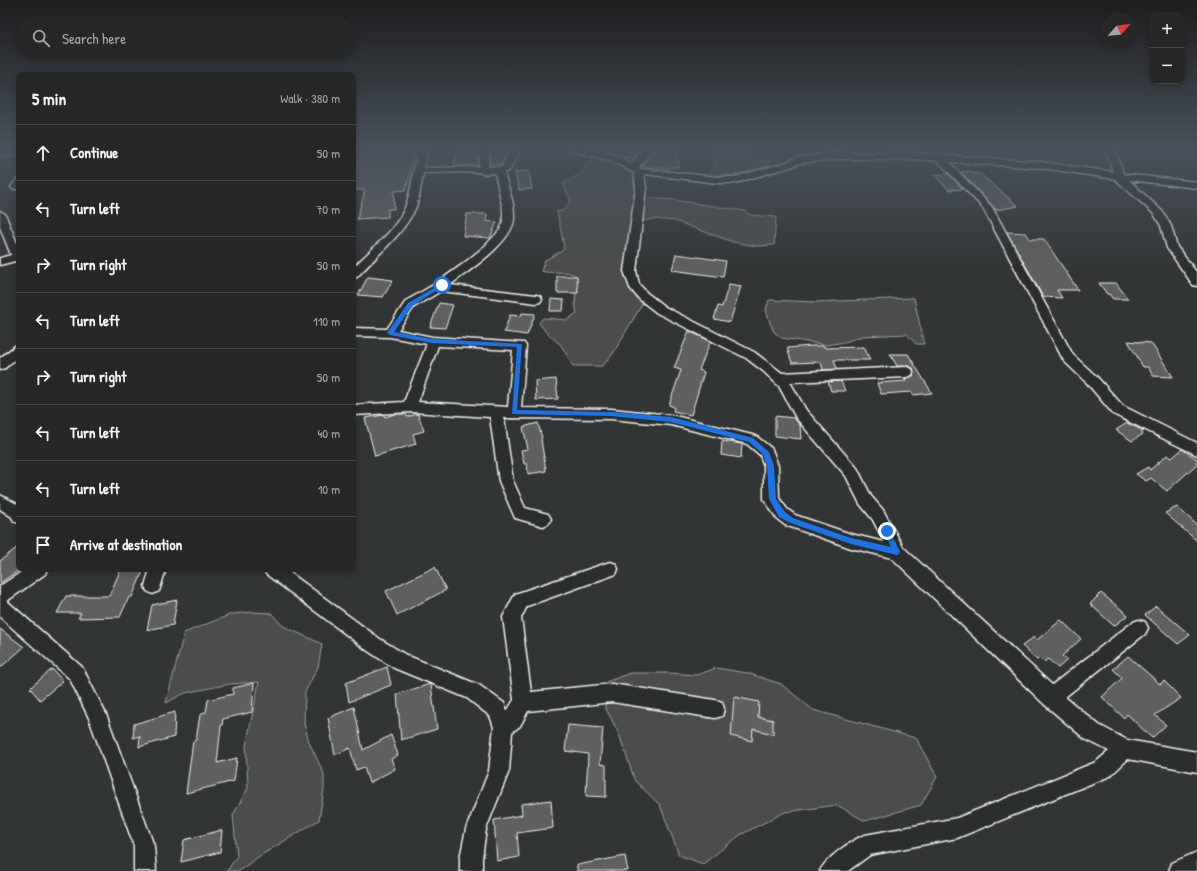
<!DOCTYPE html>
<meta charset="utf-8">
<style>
:root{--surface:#262828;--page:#323434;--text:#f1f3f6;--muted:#a4a6a8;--line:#424445}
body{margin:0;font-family:"Patrick Hand",sans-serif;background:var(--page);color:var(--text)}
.controls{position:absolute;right:12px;top:12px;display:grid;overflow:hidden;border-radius:8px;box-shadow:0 2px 6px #0003}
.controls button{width:36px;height:36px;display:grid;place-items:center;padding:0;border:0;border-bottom:1px solid var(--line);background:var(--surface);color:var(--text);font:20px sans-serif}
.compass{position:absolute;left:1101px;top:12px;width:36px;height:36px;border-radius:50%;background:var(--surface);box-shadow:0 2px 6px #0003;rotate:63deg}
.stop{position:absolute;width:12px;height:12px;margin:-9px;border:3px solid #1a73e8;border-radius:50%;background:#fff}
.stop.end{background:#1a73e8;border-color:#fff;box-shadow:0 1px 4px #0008}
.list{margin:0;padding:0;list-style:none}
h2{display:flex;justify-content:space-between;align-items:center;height:52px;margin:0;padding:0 16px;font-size:17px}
h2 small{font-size:13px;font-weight:400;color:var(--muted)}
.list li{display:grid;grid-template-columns:26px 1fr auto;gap:12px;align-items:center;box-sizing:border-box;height:56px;padding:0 16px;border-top:1px solid var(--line)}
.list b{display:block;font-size:15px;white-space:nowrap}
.list em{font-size:13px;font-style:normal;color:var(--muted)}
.icon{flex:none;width:22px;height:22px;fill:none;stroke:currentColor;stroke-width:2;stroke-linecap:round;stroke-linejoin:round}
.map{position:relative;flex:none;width:1197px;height:871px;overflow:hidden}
.search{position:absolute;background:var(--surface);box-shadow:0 2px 6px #0003;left:16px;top:16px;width:340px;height:44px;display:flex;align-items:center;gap:10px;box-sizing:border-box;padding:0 14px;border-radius:22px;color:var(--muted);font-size:15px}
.panel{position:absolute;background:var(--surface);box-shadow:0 2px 6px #0003;left:16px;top:72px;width:340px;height:500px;border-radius:8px}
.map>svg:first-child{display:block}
</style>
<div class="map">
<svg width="1197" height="871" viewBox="0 0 1197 871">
<rect width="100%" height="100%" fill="#323535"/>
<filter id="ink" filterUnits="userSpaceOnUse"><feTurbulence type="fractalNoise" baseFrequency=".025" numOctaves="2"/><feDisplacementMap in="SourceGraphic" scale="8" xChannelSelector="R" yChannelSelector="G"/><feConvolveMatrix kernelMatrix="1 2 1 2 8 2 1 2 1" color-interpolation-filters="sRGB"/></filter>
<g filter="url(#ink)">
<!-- green -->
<g fill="#4b4d4c" stroke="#a09f9a">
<path d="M712,148H744L753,160L771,161L770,165C748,171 731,181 709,172L717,162L712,152Z"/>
<path d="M595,155L612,158L638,172L631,270L644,301L612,355L602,366H573L561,345L546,332L539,323L543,318L567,320L577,313L575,304L577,277C567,268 553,275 541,271L545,260L562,251L564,247L557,211H562L571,201L563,184L583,172L588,164L590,165L588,164Z"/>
<path d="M646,198L674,200L746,211L750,215L776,217L774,245L757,246L733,242L675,221L654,219L641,221Z"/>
<path d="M914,298L924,344H916L907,334L862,336L845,342L826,345L782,338L774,332L769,320L766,310L769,300L816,302Z"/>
<path d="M253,612L271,613L283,626L322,644L318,667L305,692L304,723L309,742L324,774V789L319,820L258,857L239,871H227L237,856L233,815L248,788L246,746L259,682L230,684L185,693L166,703L184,633L232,614Z"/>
<path d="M716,668L747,673L781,684L813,710L916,738L937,777L921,805L865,821L837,805L785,812L740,835L703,864L679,855L660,805L635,781L619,734L605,707L606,682L630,673H670L697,675Z"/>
</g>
<!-- building -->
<g fill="#5f605f" stroke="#f4f1e8">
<path d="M353,148L413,149L411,169L406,190L394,191V209H388V217L357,219L365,190H353Z"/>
<path d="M478,148V165L454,166L457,151Z"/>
<path d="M491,148H504L505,156L502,164H490Z"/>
<path d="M610,148H640V150L634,158L622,157L610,152Z"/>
<path d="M654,148H676L679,167H670L669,169L656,167L655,168L642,166L653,152Z"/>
<path d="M529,171L532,189L519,190L515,172Z"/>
<path d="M971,171L973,174L979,173L1018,206L996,210L961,172Z"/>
<path d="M948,174L963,189L949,190L934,175Z"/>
<path d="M467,214H487L486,221L497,222L490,238L463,236Z"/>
<path d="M1007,232L1026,233L1030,239H1044L1078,290H1057L1062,298L1043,297Z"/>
<path d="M676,254L726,261L723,277L672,270Z"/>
<path d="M557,276H577L578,293H557Z"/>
<path d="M368,277L393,280L383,297L358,295Z"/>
<path d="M1099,283H1116L1128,299H1113L1109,294H1107Z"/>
<path d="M729,284L741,286L730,322L714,319L718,306L722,307Z"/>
<path d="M551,299L564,300L563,311H550Z"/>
<path d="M439,303L453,305L445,328L430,327Z"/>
<path d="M522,313L535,314L527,335L504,332L510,315L521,316Z"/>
<path d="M689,331L712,342L709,345L699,370L704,372L691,415L673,411L674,407L669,405L681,370L674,368Z"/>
<path d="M1128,341L1151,343L1173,377L1153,376L1148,367H1143Z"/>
<path d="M811,346H824L825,348L864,347L870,360H834L837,369L823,370L821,362L792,363L787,348Z"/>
<path d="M890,354H908L932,393L913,395L912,392L881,394L877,383L906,381L904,379L913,376L914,372L913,368L908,366H897Z"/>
<path d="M556,379L558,399L536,400L535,381Z"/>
<path d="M841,381L845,391H831L828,382Z"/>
<path d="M395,414H406L407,417L418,414L424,431L413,434L416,444L375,456L365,418L384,415L385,417Z"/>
<path d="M775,416L794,418L800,425L801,439L775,436Z"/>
<path d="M538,423L542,438L541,439L546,471L528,474L527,464H524L521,450L528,449L523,427Z"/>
<path d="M1127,423L1144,431L1141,432L1143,434L1132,441L1116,430Z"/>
<path d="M722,441L742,444L741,458L721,455Z"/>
<path d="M1182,449L1197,459V464L1167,491L1151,478L1146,481L1136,474L1148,467L1150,470L1167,455L1172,458Z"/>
<path d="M1177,507L1197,525V541L1165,513Z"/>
<path d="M19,546V570L0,583V561Z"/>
<path d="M435,567L446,590L397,615L386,591Z"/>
<path d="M121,569H144L132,597H129L120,617L78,618L81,613H57L66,596H109Z"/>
<path d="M1101,593L1128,615L1114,626L1090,604Z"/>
<path d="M177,600L173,625L147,630L152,605Z"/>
<path d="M1156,606L1190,635L1178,644L1145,615Z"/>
<path d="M1061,620L1081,639L1062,656L1067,660L1058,668L1048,659L1044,662L1040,658L1037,660L1022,646L1034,637L1037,640Z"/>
<path d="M0,629L24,647L0,668Z"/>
<path d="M1128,656L1160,684L1164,681L1181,698L1155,715L1166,725L1152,738L1127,714L1124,718L1102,697L1122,678L1113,669Z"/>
<path d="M387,667L391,685L349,702L346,683Z"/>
<path d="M52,669L63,681L40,700L30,688Z"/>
<path d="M254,683L252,712L223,719L222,726H221L217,763L237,758L234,781L186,793L193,741L196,740L200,715L206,712L208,700L233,694V688Z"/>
<path d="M430,684L431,685L437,729L401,740L397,694Z"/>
<path d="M734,697L759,702L758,717L773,720V734L753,729L752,741L731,736Z"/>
<path d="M354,707L363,750L391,735L398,755L391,759L395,769L369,783L364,767L356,770L350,748L335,755L328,718Z"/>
<path d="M175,712L174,737L139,747L140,736L133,738L134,724Z"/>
<path d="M568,725L603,728L600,764L606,765V797L586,796L588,754L565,751Z"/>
<path d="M551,800L553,828L517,833L519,857L497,861L494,820L522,815L521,804Z"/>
<path d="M222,830L220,852L181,862L184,840Z"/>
<path d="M625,856L628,871H577V865Z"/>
</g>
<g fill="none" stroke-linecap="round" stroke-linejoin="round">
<defs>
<g id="minor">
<path d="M418,148H428L423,168L479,167L480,148H490L488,167H502L510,148H520L510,170L504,173C508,188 515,203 514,219C512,243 468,271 450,285L536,295L540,296L542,299L540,302L536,303L441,291L414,307L398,330L432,337L524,343L526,346L521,408L611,409L671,415L756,436L771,448L773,452L778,466L779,498L787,509L795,515L851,534L884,542L873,520L860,504L846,476L796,418L779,386L763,371L746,358L657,313L639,299L630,288L624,271L636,188L634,173L613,161L568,150L566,148C589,148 612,152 632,163L642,151V148H652V151L639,167L641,169L718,177H735L784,163L798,157L838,153H914L1042,162L1113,172L1105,148H1115L1123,174L1197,182V188L1129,180L1163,212L1171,226L1177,247L1197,273V286L1193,285L1167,248L1161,226L1154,214L1115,179L1042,168L949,162L992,207L1073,355L1097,377L1123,406L1197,443V455L1113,414L1087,383L1064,361L983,208L938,161L914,159H838L800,163L790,167L735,183H718L644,174L646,188L636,271L639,284L647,293L665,307L754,352L782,373L907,367L912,369L913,372L912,375L907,377L790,382L806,410L857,468L871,496L883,510L903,547L1052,685L1133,622L1139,620L1145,622L1148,628L1145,634L1065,697L1099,725L1127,740L1197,752V772L1128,759L1110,776L957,838L870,855L848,871H820C826,858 852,840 865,835L957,818L1096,762L1109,751L1085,739L1044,704L892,558L851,548L785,525L777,519L764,499V466L760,455L747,444L671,425L611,419L504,418L513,481L525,508L548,514L551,519L548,524L543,526L515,518L499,481L490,417L412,412L353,415V405L404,402L427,344L390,337L353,336V328L387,329L406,301L435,284L463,264L485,246L500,230L503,222V210L495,173L483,174L479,172L423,173C421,184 420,196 416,207C404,234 377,255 357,277L353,279V268C371,249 397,230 406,205C413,186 413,167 418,148ZM438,346L513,350L508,407L418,402Z"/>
<path d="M19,149V155L0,156V150Z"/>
<path d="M19,179V189H13L11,187L16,180Z"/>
<path d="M0,211L5,214L19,248V260L0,265V258L11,255L0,227Z"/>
<path d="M19,345V356L5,368L0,370V358L15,346Z"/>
<path d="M0,495L19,505V523L14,521L12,517L0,509Z"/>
<path d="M610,562L616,564L618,569L616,574L527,606L521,618L531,692L612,684L715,700L722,702L724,709L722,716L715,718L612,702L528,711L520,726L512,732L509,771L486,829L482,858V871H460V858L466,829L489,771L494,727L490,716L467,698L394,668L368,651L266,574L264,569H285L380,639L406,655L479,685L504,703L507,711L514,700L503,617L515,594Z"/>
<path d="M26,569H47L45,574L7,601L82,667L106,714L154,846L156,871H134V846L89,718L70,679L0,617V586Z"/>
<path d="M150,569H166L159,591L153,594L147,591L145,586Z"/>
<path d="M1197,852V871H1169L1172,863Z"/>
</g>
</defs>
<!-- minor casing -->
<use href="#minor" stroke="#f4f1e8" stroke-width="3"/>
<!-- minor -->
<use href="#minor" fill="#2a2d2e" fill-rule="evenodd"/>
</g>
</g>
<!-- sky -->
<linearGradient id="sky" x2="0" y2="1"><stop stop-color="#1c1d1d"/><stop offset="0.55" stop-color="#49515c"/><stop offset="1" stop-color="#49515c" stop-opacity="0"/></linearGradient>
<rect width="1197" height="270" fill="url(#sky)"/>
<!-- route -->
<path fill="#1a73e8" d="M441,284L445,285L412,306L394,332L432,339L522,344L517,410L611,412L671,417L753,438L769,452L774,466L776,499L785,512L793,518L851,538L891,547L883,531L887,528L889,529L900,552L899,554L897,555L851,544L788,522L779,517L769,499L767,466L763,454L749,442L671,422L611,416L512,414L517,347L432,343L390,335L387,333L408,303Z"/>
</svg>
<div class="controls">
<button>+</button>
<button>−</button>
</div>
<svg class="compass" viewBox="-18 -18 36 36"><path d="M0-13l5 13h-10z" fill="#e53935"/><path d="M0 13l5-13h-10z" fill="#a4a6a8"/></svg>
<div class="stop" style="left:442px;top:285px"></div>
<div class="stop end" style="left:887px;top:531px"></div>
<div class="search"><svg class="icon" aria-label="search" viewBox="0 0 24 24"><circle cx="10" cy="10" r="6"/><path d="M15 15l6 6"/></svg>Search here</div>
<section class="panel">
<h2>5 min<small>Walk · 380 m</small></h2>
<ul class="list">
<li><svg class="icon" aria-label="ahead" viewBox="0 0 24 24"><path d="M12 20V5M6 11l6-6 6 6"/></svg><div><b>Continue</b></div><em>50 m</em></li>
<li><svg class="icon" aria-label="left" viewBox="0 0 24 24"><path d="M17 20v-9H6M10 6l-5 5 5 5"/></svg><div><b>Turn left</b></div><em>70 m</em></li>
<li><svg class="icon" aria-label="right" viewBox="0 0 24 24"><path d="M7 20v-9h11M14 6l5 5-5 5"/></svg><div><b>Turn right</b></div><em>50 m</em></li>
<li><svg class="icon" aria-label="left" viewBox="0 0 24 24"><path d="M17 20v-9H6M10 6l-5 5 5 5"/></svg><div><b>Turn left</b></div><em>110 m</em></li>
<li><svg class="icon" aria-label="right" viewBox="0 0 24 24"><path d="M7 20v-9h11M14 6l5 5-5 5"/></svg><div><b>Turn right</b></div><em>50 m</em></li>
<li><svg class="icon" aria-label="left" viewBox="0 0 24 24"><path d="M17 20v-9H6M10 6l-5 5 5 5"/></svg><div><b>Turn left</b></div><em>40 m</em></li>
<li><svg class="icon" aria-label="left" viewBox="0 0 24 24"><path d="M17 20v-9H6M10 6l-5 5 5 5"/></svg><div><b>Turn left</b></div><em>10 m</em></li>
<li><svg class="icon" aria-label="arrive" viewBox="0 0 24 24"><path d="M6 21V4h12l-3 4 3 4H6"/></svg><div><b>Arrive at destination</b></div></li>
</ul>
</section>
</div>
